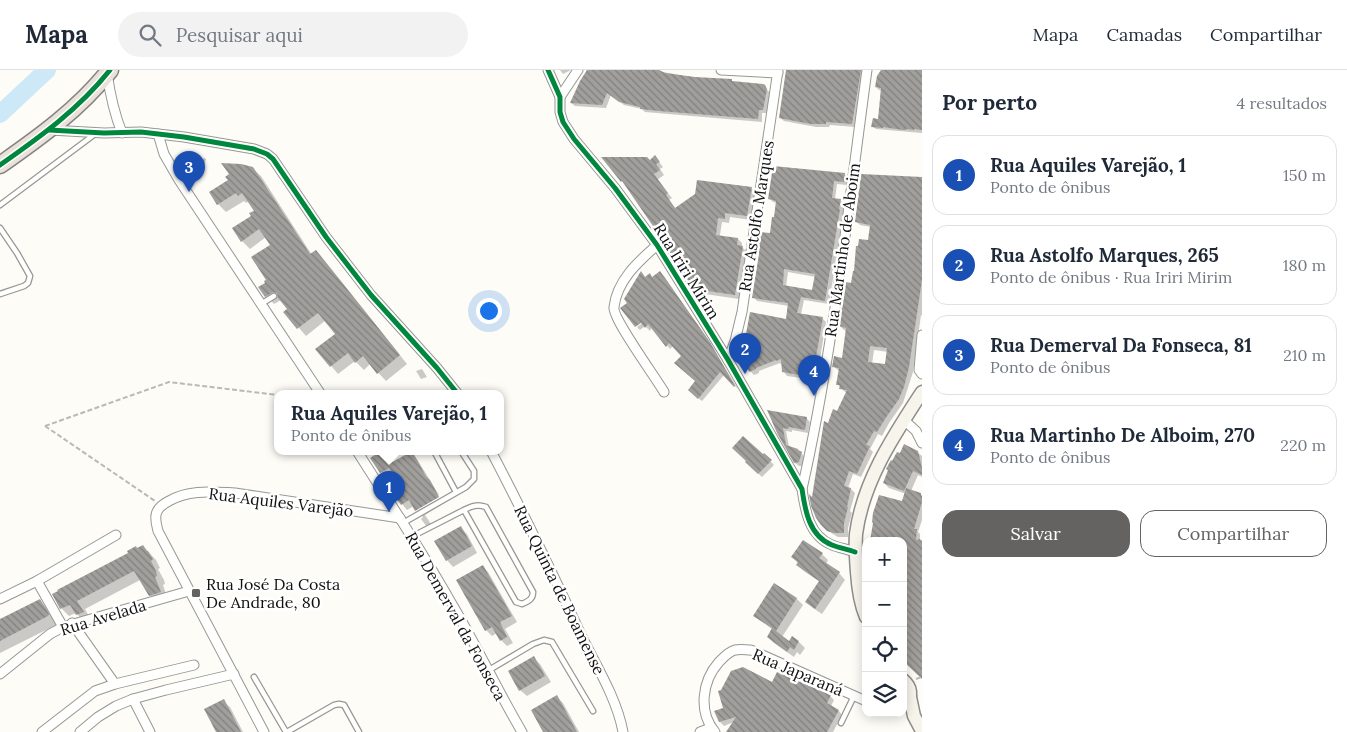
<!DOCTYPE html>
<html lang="pt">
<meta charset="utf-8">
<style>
:root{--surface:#fff;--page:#f2f2f3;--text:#1f2937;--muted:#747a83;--line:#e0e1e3;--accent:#646362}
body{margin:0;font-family:Lora,serif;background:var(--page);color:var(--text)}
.controls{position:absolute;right:15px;bottom:15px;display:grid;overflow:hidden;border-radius:10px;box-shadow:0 2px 12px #0003}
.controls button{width:45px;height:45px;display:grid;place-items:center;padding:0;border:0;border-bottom:1px solid var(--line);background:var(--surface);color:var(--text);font:25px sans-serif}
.you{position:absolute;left:488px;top:240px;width:18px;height:18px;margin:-12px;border:4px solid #fff;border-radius:50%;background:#1a73e8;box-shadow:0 0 0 8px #1a73e833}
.badge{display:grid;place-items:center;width:32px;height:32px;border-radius:50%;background:var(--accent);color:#fff;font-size:16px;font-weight:700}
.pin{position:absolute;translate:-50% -41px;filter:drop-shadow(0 1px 2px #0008)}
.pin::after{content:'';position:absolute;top:26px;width:18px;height:15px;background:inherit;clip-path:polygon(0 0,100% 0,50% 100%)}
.popup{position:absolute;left:274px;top:320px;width:230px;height:65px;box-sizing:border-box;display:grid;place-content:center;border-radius:10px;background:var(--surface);filter:drop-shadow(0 1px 4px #0005);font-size:16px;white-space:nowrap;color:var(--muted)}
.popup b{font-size:19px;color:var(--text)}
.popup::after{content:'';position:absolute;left:50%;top:100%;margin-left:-10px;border:10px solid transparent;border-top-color:var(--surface)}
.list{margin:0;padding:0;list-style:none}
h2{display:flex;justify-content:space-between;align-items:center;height:65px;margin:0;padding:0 20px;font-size:21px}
h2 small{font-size:16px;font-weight:400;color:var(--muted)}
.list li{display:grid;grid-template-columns:32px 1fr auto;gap:15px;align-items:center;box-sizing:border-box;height:80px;margin:0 10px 10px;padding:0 10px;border:1px solid var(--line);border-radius:15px}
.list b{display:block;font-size:19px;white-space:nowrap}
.list p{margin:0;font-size:16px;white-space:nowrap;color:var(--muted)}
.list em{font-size:16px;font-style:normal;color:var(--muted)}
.actions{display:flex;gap:10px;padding:15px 20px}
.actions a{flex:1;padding:11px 0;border:1px solid var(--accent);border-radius:15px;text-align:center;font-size:18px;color:var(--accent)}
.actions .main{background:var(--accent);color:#fff}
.icon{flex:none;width:28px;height:28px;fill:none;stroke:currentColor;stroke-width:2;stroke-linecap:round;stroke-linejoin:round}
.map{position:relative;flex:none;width:922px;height:662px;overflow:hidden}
header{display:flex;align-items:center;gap:30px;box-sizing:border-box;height:70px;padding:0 25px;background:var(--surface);border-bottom:1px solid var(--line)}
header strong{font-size:24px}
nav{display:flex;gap:28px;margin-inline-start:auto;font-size:18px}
.search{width:350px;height:45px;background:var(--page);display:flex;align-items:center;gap:12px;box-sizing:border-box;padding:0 18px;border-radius:28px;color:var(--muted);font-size:19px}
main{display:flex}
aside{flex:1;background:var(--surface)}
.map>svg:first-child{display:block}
</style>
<header>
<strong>Mapa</strong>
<div class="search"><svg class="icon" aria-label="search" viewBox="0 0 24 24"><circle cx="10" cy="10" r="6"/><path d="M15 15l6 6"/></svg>Pesquisar aqui</div>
<nav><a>Mapa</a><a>Camadas</a><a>Compartilhar</a></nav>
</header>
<main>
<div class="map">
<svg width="922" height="662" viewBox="0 0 922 662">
<defs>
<pattern id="building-back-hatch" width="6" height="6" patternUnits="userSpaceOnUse" patternTransform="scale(1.25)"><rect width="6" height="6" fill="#a19f9c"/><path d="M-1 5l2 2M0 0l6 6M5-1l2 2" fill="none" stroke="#82807e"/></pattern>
</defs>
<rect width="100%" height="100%" fill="#fdfcf7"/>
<!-- shadow -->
<g fill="#0003" fill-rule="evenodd">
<path d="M560,0H571L563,4Z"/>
<path d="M588,0L658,1L695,8L732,11L734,13L764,16L770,23L767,43H762V52L645,42L642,39L624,35L611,25L606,38L575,36L571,33Z"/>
<path d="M787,0H864L855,57L830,55L829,57H816L784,51L780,48Z"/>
<path d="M883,0H922V63L876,59L872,56L879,50L882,21L879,20L876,17Z"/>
<path d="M204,88L206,89L202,101L199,103L197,101L190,99Z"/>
<path d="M650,91L659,92L663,97L660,99L664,105L657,110L672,128L669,130L676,139L751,118L756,122L751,150L730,147L729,153L722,152L720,165V166L738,169L742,173V177L747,182L739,229L705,224L704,231L700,228L666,174L672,169L664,160L660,163L656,158L626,115Z"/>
<path d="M252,98L261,106L312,185L324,190L407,294L386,311L370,294L364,300L355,291L338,304L317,279L337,264L326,250L306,266L285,242L289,239L281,230L274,234L266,226L272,175L266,167L250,179L242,171L255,141L249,131L246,133L244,131L226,142L218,134Z"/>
<path d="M844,104L848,108L847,115L837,114L835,129L840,130L844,134L843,143V144L829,234L804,230L801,244L822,248L826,252L817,307L810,306L809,309L787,306L784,302L783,294H781L780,293L759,301V303L754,305L750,301L787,251L789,236L757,231L754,227L771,165L777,133L773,132L769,128ZM788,202L816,207L813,221L786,217Z"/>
<path d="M922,144V246L921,245L913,302L903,333L889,353L882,366L878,364L870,379L873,382L861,407L853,404L848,418L851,419L855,423L850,441L852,443L848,458V467H838L833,464L822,454L813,430L829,354L837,342L847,323L845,322L837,314L839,301L833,296L843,289L847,261L844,260L840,256L852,214L869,171L871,157L860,155L856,151ZM874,280L888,282L887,296L872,294Z"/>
<path d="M641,203L646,208H653L660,203L664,206L713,278L738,319L724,305L702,331L693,324L697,312L682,286L673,276L670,279L652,257L650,261L645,256L640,260L637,257L647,250L629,233Z"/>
<path d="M422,299L427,307L421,309L416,301Z"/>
<path d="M769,341L806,348L810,352L808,363L792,360V362L786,361L789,377L798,380L804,386L803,396H799L795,393L778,362Z"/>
<path d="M376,381H390L383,385L390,395L411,383L417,389L439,425L416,439L414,436L407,440L402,434L403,422L394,404L386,408L381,402L379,384Z"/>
<path d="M917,382L922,386V407L918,405L911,421L922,426V450L918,462L920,464V470L922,472L910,595L903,592V432L906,424L889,418L884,413Z"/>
<path d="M764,385L774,395L762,407L746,392Z"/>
<path d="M441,428L444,433L425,445L431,454L427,457L421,449L423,447L417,441Z"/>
<path d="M461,458L467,464L477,483L453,497L447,490Z"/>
<path d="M143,476L156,490L160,498L158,499L164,510L165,514L163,515L168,530L158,533L150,525L140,510L85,539L91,550L85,553L76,543L69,546L61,538Z"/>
<path d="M822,484L828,490L826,494L839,503L845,510L822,544L813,538L807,532L820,512L804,501L797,495L799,494L792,487Z"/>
<path d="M482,496L488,502L517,552L505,559L513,573L507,576L501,570L497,563L492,566L486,560L458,510Z"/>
<path d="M775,515L797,529L803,535L782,567L789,572L792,568L799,572L805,578L800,585L797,582L794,587L774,573L768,567L772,559L761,551L755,545Z"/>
<path d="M40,531L48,539L56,554V555L0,583V551Z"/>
<path d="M534,588L540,594L551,612L527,626L520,620Z"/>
<path d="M773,614L830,626L834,630L831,636L839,641L842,645L833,662H729L734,652L724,656L720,652L724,639Z"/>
<path d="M557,627L563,633L579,662H544Z"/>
<path d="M223,631L230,637L243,662H218Z"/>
</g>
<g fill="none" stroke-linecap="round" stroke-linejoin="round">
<!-- river -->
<path stroke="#cde8f7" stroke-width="18" d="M0,44L47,0"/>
</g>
<!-- building -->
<g fill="url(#building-back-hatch)" fill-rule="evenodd">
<path d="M587,0H659L665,3L695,7L732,9V11L763,14L765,15L767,19L763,40H759L758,49L659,41L640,39V37L619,32L607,23L602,35L570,33L580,11Z"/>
<path d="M786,0H861L852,54L826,52V54H811L779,48Z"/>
<path d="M881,0H922V60L914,59V60L906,59V60H903L883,57V58L871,57L873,48L878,49L881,18L875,17L877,6Z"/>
<path d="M655,85L660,92L656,94L660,100L654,104L668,123L666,125L675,138L695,124L697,110L752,117L747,146L725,143V149L718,148L716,165L738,168L737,175L743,176L735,225L701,220L699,228L664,173L671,169L659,156L655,159L622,111L621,112L601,87H647L650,90Z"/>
<path d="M221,93L241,94L253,97L310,184L316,180L400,285L377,304L363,286L355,293L348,283L330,297L315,279L335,264L318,243L297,259L283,242L287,239L278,228L277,223L273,222L265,227L258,217L265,213L264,211L266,210L251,187L270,175L259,159L241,172L232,158L251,146L249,143L254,141L242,123L238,126L236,123L217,135L209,122L228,110L225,107L229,104Z"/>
<path d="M773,96L845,103L844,112L834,111L832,128L841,129L839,139H840L825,231L801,227L797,243L823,247L813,304L806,303L805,306L782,302L781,289L776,291V290L756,298V299L749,302L745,290L744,275L750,242L786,249L788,233L752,228L759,184L760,162L770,163L772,147H774L776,131L768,129ZM784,199L815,204L812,220L783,215Z"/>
<path d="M861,104L922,107V210L909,297L904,317L899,329L885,349L877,362L874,361L866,375L870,376L857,404L849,401L844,416L851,418L847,437H848L844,453V463H833L827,461L821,455L816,448L811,436L809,424L812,427L824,351L828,353L833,339L837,341L847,320L839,319L840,315H836L839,298L832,297L834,286L842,288L846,258L839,256L846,212L851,213L853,201H854L856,176H858L859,169L868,170L870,155L855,152ZM870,276L887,278L885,294L868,292Z"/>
<path d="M641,201L645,207L650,203L652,207L660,201L710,272L735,316L734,317L720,302L698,329L688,320L695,311L674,293L681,286L669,273L666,277L648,254L645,258L641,253L635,257L620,238L627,233L624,229Z"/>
<path d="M767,340L807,347L805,360L789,357L788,359L783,358L786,375L798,379V380L802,382L799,392L794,393L777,363Z"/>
<path d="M743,366L763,384L764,383L772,390L758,404L745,392L746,391L732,378Z"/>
<path d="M904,374L918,381L922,398V405L913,401L904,421L883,413L888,400L886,399L891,390L892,391L897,382L900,383Z"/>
<path d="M381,381L389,394L412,381L427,408V407L430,410L439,427L415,441L409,430L401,435L395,426L402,421L389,398L380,403L370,388Z"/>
<path d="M906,418L921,423V425L922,426V432L914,459H917L916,470L920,469L921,471L922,470V609L903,591V471H870L873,453L872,452L873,443L879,425L902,431Z"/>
<path d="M461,456L472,476L446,491L434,471Z"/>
<path d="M803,470L823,483L819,488L840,502L815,539L805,532L819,511L796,495L798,492L791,487Z"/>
<path d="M143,475L147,481H148L153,489L151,491L156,501L157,506L155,507L161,522L149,526L134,501L77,531L84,542L76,545L70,535L60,539L52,524L58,521L57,520L128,483L127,481L136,476L137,478Z"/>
<path d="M483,495L512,546L500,552L507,567L500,571L492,557L485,561L456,510Z"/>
<path d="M774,513L797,528L776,561L789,571L792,566L799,571L794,580L790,577L787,582L767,567L772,558L753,546Z"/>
<path d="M40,529L49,544L48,546L0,571V549Z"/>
<path d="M534,586L545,606L519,621L508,601Z"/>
<path d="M743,597L772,612L777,602L831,625L827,633L839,640L827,662H726L736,647L719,652L714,641L723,638L718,621L721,620L731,601Z"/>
<path d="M557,625L577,662H543L531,640Z"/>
<path d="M224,629L241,662H216L204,639Z"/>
</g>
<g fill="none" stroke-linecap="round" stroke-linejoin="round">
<defs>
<g id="lane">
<path d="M0,135L95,64"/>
<path d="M0,158L17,183L30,206L28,213L24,216L0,224"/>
<path d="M261,234L274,226"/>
<path d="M434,381L456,422"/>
<path d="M403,453L466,417L474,409V401L461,381"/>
<path d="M413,466L464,440L516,532L522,534C529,531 533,529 533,522L486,437C477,434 472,436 464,440"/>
<path d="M489,600L533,574L544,570L552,572L593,641"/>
<path d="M254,607L286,662"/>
<path d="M841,653L854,626"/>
<path d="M287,662L334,635L339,634L344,635L359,662"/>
</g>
<g id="street">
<path d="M548,0L560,27V42L563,52L574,69L615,118L657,175L728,290L802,419C805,440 809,466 832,475C839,478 847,479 855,482"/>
<path d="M721,0L778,3"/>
<path d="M107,3C110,24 114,43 122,63"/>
<path d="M560,27L578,0"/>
<path d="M50,60L104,63L141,62L184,67L254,79L267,84L273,89L326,167L371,225L437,298L457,323"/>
<path d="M158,64L164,84L179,110L320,323"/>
<path d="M657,175C639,191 617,210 614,237C612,248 656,308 664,322"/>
<path d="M922,265L919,300L922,304"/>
<path d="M728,290L735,271L742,242L778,0"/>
<path d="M904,350L916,361L922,373"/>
<path d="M357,381C388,430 420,478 449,529C475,572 496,618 522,662"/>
<path d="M491,381C523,442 553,504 582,567C597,597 617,629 623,662"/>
<path d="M802,419C833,282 848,139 867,0"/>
<path d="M37,511L63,557"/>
<path d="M0,529L37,511L116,465"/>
<path d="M72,553L115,614"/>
<path d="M0,604L50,564L63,557L189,521"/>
<path d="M133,629L150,662"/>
<path d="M42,662L95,621L115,614L194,595"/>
<path d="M80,662L98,647L116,636L133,629L166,620L234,604"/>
<path d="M264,662L158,461C157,456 155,451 156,445C157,438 163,434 169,431C189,419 213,422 235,423L400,448"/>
<path d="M700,662L711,658"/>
<path d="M715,662C698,642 702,611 719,592C724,587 728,582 735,580C740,579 746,580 751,580L866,631"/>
</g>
<g id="secondary">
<path d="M866,547C860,533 858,517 857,502C856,489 855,477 856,464C863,411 894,365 922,322"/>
<path d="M903,610C911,617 913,626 905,634"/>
<path d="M910,627L914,646L922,661"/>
</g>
<path id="highway" d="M0,95C40,67 79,39 110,0"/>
</defs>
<!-- lane casing -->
<use href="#lane" stroke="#979795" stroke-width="7"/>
<!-- street casing -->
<use href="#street" stroke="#979795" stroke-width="11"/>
<!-- secondary casing -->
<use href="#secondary" stroke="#8e8d8b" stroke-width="15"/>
<!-- highway casing -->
<use href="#highway" stroke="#858482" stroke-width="19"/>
<!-- path -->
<g stroke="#b9b9b8" stroke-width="2" stroke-dasharray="5 2.5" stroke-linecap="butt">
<path d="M45,356L169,312L278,325"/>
<path d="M45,356L155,431"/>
<path d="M916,609L922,607"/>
</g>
<!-- lane -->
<use href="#lane" stroke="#fffffe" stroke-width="4.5"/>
<!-- street -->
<use href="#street" stroke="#fffffe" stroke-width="9"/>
<!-- secondary -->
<use href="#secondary" stroke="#f6f4eb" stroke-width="12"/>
<!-- highway -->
<use href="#highway" stroke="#eae1d8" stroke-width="16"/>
<defs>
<g id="cycleway">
<path d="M548,0L560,27V42L563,52L574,69L615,118L657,175L728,290L802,419C805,440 809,466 832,475C839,478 847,479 855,482"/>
<path d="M49,60L104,63L141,62L184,67L254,79L267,84L273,89L326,167L371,225L437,298L457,323"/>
<path d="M0,95C40,67 79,39 110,0"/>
</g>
</defs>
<!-- cycleway casing -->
<use href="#cycleway" stroke="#fff" stroke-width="8"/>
<!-- cycleway -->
<use href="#cycleway" stroke="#00873e" stroke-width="5"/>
</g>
<!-- markers -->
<rect fill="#646362" stroke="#fff" stroke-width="2" x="191" y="518" width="10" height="10" rx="2.5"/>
<g text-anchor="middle" stroke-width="5" stroke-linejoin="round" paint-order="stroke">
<!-- street labels -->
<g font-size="16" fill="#111" stroke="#fff">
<text transform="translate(756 146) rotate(-81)" y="6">Rua Astolfo Marques</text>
<text transform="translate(842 180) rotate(-82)" y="6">Rua Martinho de Aboim</text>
<text transform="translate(687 201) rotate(58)" y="6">Rua Iriri Mirim</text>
<text transform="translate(281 432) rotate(7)" y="6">Rua Aquiles Varejão</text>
<text transform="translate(560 520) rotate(64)" y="6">Rua Quinta de Boamense</text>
<text transform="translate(456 546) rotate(61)" y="6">Rua Demerval da Fonseca</text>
<text transform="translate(103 547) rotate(-17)" y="6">Rua Avelada</text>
<text transform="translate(798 602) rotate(23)" y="6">Rua Japaraná</text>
</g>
<!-- poi labels -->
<g font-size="16" fill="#111" stroke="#fff" text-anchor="start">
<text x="206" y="520">Rua José Da Costa<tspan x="206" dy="18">De Andrade, 80</tspan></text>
</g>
</g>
</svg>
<div class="controls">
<button>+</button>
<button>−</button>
<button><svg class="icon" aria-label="locate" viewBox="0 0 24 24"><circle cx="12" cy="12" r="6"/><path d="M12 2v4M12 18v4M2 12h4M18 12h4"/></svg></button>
<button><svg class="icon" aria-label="layers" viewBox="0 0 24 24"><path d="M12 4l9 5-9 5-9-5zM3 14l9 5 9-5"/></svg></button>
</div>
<div class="you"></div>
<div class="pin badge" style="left:389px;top:442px;background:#1a4fb4">1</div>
<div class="popup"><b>Rua Aquiles Varejão, 1</b>Ponto de ônibus</div>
<div class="pin badge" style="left:745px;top:304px;background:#1a4fb4">2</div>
<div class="pin badge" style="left:189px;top:122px;background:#1a4fb4">3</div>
<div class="pin badge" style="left:814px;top:326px;background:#1a4fb4">4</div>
</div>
<aside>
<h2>Por perto<small>4 resultados</small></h2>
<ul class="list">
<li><span class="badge" style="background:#1a4fb4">1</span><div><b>Rua Aquiles Varejão, 1</b><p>Ponto de ônibus</p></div><em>150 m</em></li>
<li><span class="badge" style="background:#1a4fb4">2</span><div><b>Rua Astolfo Marques, 265</b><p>Ponto de ônibus · Rua Iriri Mirim</p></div><em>180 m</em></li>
<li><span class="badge" style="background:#1a4fb4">3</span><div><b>Rua Demerval Da Fonseca, 81</b><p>Ponto de ônibus</p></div><em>210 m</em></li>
<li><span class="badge" style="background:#1a4fb4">4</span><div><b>Rua Martinho De Alboim, 270</b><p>Ponto de ônibus</p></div><em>220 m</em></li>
</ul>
<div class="actions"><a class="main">Salvar</a><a>Compartilhar</a></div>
</aside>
</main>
